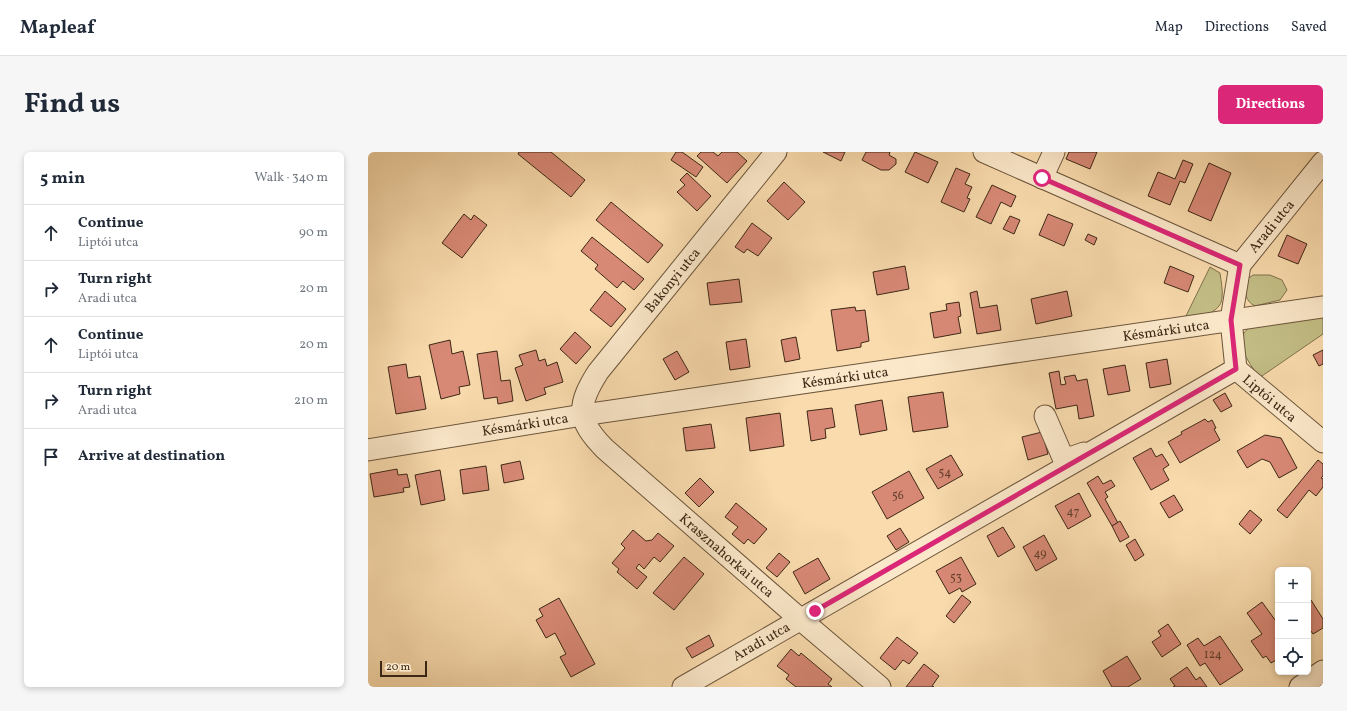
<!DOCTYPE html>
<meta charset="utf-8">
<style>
:root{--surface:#fff;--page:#f6f6f7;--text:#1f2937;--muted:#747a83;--line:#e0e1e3;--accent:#db2777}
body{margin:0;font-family:Vollkorn,serif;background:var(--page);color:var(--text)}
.controls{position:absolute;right:12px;bottom:12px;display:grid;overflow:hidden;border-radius:6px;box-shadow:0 2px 6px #0003}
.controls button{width:36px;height:36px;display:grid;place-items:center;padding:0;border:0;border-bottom:1px solid var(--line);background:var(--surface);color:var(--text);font:20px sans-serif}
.scale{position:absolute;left:12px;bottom:10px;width:47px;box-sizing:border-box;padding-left:4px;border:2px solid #3d2815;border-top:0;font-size:11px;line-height:14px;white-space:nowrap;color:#3d2815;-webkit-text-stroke:3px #fbe8ca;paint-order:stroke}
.stop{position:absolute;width:12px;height:12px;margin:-9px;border:3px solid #db2777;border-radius:50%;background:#fff}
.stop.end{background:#db2777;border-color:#fff;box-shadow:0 1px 4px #0008}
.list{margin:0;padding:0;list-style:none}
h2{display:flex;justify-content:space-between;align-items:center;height:52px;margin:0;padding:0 16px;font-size:17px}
h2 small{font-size:13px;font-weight:400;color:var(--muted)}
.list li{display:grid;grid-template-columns:26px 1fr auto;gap:12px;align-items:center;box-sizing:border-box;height:56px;padding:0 16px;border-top:1px solid var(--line)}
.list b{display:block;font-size:15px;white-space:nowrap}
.list p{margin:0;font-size:13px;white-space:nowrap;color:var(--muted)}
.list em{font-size:13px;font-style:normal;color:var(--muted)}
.icon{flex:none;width:22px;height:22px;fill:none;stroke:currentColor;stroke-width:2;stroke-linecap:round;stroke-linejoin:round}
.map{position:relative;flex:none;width:955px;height:535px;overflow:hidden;border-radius:6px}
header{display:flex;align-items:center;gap:24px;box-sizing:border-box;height:56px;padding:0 20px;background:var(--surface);border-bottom:1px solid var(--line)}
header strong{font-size:19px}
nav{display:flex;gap:22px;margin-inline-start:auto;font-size:14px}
.intro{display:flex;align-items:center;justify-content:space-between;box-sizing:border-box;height:96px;padding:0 24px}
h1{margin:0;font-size:28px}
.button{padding:10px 18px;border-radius:6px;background:var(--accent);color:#fff;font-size:14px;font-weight:700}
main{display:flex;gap:24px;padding:0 24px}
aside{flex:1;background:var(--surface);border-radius:6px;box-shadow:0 2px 6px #0003}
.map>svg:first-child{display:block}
</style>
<header>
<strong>Mapleaf</strong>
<nav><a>Map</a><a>Directions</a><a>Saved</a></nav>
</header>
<div class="intro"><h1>Find us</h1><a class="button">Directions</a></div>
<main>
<aside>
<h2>5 min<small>Walk · 340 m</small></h2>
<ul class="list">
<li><svg class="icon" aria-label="ahead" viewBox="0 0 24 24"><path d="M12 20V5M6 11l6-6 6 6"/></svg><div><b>Continue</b><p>Liptói utca</p></div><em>90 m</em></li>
<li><svg class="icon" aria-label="right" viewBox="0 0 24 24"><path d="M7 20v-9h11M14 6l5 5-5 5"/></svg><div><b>Turn right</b><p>Aradi utca</p></div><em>20 m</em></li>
<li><svg class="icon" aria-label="ahead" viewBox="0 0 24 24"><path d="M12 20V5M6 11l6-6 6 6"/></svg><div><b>Continue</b><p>Liptói utca</p></div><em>20 m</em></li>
<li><svg class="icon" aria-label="right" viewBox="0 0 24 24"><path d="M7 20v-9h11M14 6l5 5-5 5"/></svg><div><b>Turn right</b><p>Aradi utca</p></div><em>210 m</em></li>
<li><svg class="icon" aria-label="arrive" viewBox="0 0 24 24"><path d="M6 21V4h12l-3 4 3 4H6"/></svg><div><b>Arrive at destination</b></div></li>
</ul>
</aside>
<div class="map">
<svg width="955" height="535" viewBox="0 0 955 535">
<rect width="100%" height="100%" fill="#f9dbad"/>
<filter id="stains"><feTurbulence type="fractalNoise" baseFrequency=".005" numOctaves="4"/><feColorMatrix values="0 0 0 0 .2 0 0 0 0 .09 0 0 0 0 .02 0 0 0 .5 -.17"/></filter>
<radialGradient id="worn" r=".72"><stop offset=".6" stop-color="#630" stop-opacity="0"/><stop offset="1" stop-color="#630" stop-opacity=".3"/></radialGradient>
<!-- green -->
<g fill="#c3be86" stroke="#80734e">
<path d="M842,115L852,121C853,129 855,138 854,146C853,162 828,166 816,168Z"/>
<path d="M885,123H902L914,128L919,138L912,148L887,154C876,148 877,140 878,128Z"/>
<path d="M955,163V182L891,226C881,209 861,187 884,174Z"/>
</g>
<!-- building -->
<g fill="#d88976" stroke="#3d2815">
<path d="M151,0H183L217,28L203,45L150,2Z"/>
<path d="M308,0H314L335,15L328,25L303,8Z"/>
<path d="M333,0H345L350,4L354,0H369L379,9L359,31L329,4Z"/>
<path d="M455,0H477L473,9Z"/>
<path d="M498,0H522L521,3L528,7V12L521,18H513L494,8Z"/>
<path d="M547,0L570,10L560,31L537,20Z"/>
<path d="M701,0H729L722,17L698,7Z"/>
<path d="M815,8L825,12L817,31L812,29L802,53L780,44L790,20L807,27Z"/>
<path d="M841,11L863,21L843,69L820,59Z"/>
<path d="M588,16L602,22L597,32L604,35L599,46L602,47L596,60L573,50Z"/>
<path d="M319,21L343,44L329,59L309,40L317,33L312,28Z"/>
<path d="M416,30L437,50L420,68L399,49Z"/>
<path d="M624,33L648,44L643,55L633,50L623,72L608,65Z"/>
<path d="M243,50L295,93L280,111L228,68Z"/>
<path d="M96,62L103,68L106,63L119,73L94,106L74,91Z"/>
<path d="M680,62L705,72L696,94L671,83Z"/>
<path d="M642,64L652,68L646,82L635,77Z"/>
<path d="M384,71L404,86L390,104L379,97L376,101L367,95Z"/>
<path d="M720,82L729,86L726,93L717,88Z"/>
<path d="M919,83L939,92L930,112L910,104Z"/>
<path d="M224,85L276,127L266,138L255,129L249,136L227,117L230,113L213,99Z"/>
<path d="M537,114L541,137L509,143L505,120Z"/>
<path d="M802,114L826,124L820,140L796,131Z"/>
<path d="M371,127L374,150L342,153L339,131Z"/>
<path d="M237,139L258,157L243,175L222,158Z"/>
<path d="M609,139L612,156L629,153L633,178L609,182L602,141Z"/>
<path d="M699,139L704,164L668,172L663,147Z"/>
<path d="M591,150L593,164L590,165L593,181L566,186L562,161L579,158L578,152Z"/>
<path d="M487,155L488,159L497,158L501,189L493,191V195L469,199L463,158Z"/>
<path d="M207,180L223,195L208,212L192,197Z"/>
<path d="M428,185L432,207L417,210L413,188Z"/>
<path d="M378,187L382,215L362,218L358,190Z"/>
<path d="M82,188L84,202L95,199L102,233L91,235L92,242L73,247L61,193Z"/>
<path d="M168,198L171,209L177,207L179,214L189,210L195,230L176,236L178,242L158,249L147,216L155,213L151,203Z"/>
<path d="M955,198V212L951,214L945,203Z"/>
<path d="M129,199L133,229L142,228L145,249L130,252L129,245L116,247L109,202Z"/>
<path d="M309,199L321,220L307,228L295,207Z"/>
<path d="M799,207L803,232L782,236L778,211Z"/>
<path d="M38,212L40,226L52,224L58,257L28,262L20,215Z"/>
<path d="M757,213L762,239L740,243L735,217Z"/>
<path d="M691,219L693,233L698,232L696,225L707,223L709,229L719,227L726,264L711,267L709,253L688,257L681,221Z"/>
<path d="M575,240L580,275L545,280L540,245Z"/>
<path d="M857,241L864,254L853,260L845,248Z"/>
<path d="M514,248L519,278L492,283L487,253Z"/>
<path d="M464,256L467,275L457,277L458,286L443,289L439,259Z"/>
<path d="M412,261L416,294L382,299L378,266Z"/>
<path d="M837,267L840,270L844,268L848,276L846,277L852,288L812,311L800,290L814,282L813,280Z"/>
<path d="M343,272L347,296L318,299L315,276Z"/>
<path d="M674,280L680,302L660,308L654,285Z"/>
<path d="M897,283L913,286L929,316L911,326L902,310L894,307L879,316L869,299Z"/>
<path d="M783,296L788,305L794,302L801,313L795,317L801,328L783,338L765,306Z"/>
<path d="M583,303L595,323L570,337L558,317Z"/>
<path d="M950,308L955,312V324L953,326L955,327V335L948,344L941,338L919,366L909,358Z"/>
<path d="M152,309L156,327L136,331L133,313Z"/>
<path d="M118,314L121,338L95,342L92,318Z"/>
<path d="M29,317L30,323L39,322L42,335L35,336L36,340L6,345L2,322Z"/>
<path d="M72,318L77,348L53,353L47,323Z"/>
<path d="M541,319L556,346L519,367L504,340Z"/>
<path d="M730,324L735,332L743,328L747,334L737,340L740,345L737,347L750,371L744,374L719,331Z"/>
<path d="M332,326L346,340L331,355L317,341Z"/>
<path d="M711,341L723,364L700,377L687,354Z"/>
<path d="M806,343L815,358L801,366L792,351Z"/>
<path d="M368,351L399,377L386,392L380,387L376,392L364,382L370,375L357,365Z"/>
<path d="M882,358L894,368L882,382L871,372Z"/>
<path d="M752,369L761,385L752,390L744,374Z"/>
<path d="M635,375L647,395L630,405L619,384Z"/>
<path d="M532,376L541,390L528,398L519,384Z"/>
<path d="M265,378L278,389L284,388L290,381L306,394L292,410L286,405L276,417L271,412L268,416L279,425L269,437L249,420L251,417L244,411L257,396L253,392Z"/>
<path d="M676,383L689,407L668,419L655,395Z"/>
<path d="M767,387L776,403L767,409L758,393Z"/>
<path d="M411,401L422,410L409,425L398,416Z"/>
<path d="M316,405L336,422L306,458L285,441Z"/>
<path d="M593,405L608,432L594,440L592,436L581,442L568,419Z"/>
<path d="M450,406L462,427L437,442L425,420Z"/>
<path d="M594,443L603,450L586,471L578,464Z"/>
<path d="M191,446L227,512L203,525L192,505L198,502L187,481L178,486L168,468L175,464L171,457Z"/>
<path d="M943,448L955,467V476L945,482L940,475V450Z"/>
<path d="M894,450L910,472V507L903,511L898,504L895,506L883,489L894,482L879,461Z"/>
<path d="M800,472L813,492L794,505L784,490L793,484L790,479Z"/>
<path d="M341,483L346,494L324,506L318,496Z"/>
<path d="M852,484L875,518L852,533L837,511L832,514L819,493L830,486L836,494Z"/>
<path d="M529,485L550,501L541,512L535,508L527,518L512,506Z"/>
<path d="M423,497L431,504L433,501L464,527L460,532L464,535H428L418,527L421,523L409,514Z"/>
<path d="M759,504L773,527L760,535H744L735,519Z"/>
<path d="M556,512L571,524L564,534L566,535H538Z"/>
<path d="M819,515L828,528L832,525L839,535H805L807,534L802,527Z"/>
</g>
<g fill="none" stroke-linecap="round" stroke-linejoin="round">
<defs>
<g id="minor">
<path d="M408,0L230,220C209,253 208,268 237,297L432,467L512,535"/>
<path d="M616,0L872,113"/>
<path d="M955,10L872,113L863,168L868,217L955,290"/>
<path d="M674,26L686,0"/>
<path d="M677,264L696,308L716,301"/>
<path d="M0,298L215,263L955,155"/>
<path d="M315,535L868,217"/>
<path d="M932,535L955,519"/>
</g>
</defs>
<!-- minor casing -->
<use href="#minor" stroke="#6c553b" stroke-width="23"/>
<!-- minor -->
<use href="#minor" stroke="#fbe8ca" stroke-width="21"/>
</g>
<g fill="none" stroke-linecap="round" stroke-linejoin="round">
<!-- route -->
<path stroke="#db2777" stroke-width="5" d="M447,459L868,217L863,168L872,113L674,26"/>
</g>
<g text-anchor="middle" stroke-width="3" stroke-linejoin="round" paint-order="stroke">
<!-- number labels -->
<g font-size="12" fill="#64402d">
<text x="577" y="324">54</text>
<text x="530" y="347">56</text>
<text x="705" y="363">47</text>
<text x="672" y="405">49</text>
<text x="588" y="429">53</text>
<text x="845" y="506">124</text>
</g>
<!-- street labels -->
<g font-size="14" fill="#3d2815" stroke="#fbe8ca">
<text transform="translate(903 74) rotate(-51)" y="5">Aradi utca</text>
<text transform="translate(304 128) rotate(-51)" y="5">Bakonyi utca</text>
<text transform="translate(798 178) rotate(-8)" y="5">Késmárki utca</text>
<text transform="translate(477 225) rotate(-8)" y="5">Késmárki utca</text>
<text transform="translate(902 246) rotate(40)" y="5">Liptói utca</text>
<text transform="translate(157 272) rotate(-9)" y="5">Késmárki utca</text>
<text transform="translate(359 403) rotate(41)" y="5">Krasznahorkai utca</text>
<text transform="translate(393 489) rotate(-30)" y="5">Aradi utca</text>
</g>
</g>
<rect width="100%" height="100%" filter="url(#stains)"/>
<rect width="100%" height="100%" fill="url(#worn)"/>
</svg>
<div class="controls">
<button>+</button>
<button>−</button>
<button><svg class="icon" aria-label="locate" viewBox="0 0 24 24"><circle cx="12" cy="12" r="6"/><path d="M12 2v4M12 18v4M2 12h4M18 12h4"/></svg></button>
</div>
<div class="scale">20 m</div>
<div class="stop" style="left:674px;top:26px"></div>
<div class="stop end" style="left:447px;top:459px"></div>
</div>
</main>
